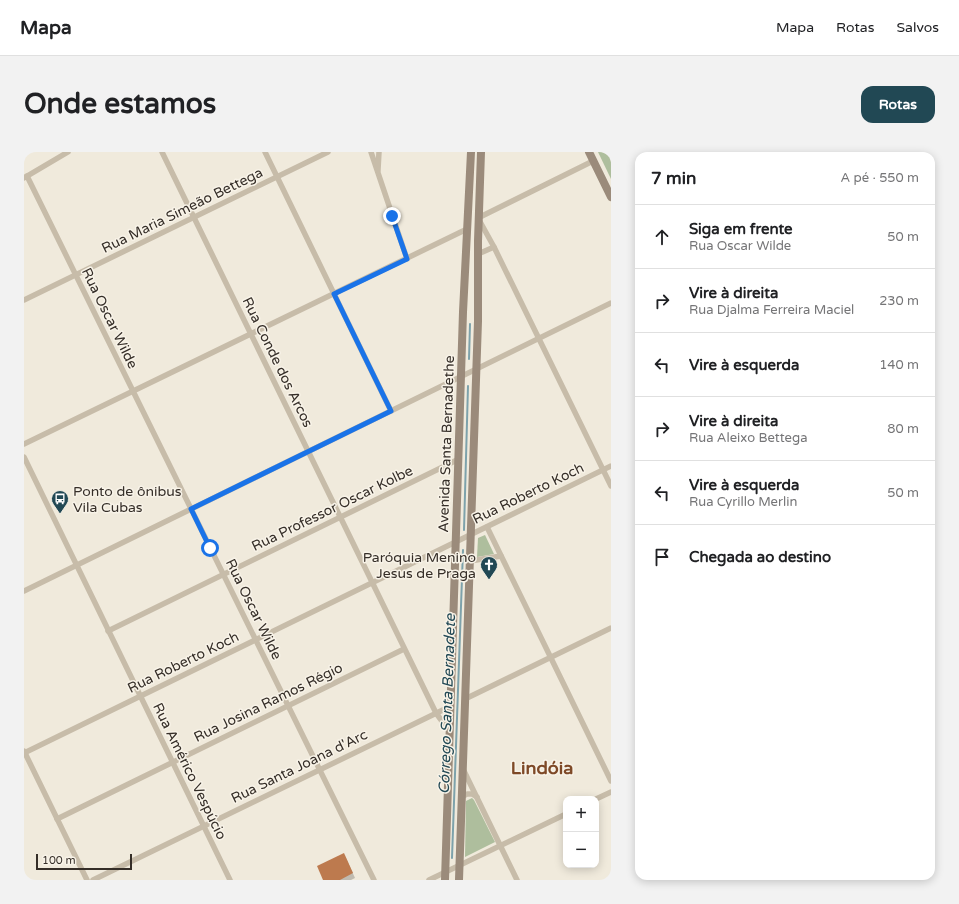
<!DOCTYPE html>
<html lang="pt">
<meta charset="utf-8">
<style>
:root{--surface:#fff;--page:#f2f2f2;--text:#202124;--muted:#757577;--line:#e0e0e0;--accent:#214854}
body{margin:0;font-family:"Varela Round",sans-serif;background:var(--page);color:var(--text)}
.controls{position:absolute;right:12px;bottom:12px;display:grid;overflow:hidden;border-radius:8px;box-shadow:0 2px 10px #0003}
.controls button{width:36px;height:36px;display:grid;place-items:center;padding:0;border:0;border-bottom:1px solid var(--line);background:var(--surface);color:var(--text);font:20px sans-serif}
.scale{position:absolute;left:12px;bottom:10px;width:96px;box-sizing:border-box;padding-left:4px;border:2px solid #352e28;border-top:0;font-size:11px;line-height:14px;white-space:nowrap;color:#352e28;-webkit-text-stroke:3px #f8f3e8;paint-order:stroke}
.stop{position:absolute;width:12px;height:12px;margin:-9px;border:3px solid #1a73e8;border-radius:50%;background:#fff}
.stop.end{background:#1a73e8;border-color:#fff;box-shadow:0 1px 4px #0008}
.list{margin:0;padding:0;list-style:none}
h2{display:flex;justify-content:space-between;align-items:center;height:52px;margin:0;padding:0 16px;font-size:17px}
h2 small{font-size:13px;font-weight:400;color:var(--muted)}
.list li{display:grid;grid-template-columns:26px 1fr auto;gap:12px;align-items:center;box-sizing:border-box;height:64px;padding:0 16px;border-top:1px solid var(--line)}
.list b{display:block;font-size:15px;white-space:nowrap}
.list p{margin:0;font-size:13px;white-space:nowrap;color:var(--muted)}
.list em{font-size:13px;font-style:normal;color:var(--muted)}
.icon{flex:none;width:22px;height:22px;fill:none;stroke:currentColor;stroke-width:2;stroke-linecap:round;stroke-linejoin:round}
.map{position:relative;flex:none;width:587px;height:728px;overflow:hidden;border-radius:12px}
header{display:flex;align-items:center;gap:24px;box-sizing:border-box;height:56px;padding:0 20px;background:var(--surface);border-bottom:1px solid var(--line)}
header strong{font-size:19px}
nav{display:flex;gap:22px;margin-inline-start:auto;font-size:14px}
.intro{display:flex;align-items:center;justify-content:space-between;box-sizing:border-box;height:96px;padding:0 24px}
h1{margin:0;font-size:28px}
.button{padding:10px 18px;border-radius:12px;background:var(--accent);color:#fff;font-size:14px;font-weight:700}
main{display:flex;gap:24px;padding:0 24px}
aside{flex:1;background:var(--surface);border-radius:12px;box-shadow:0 2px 10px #0003}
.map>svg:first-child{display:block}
</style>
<header>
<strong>Mapa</strong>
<nav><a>Mapa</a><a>Rotas</a><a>Salvos</a></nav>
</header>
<div class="intro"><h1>Onde estamos</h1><a class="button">Rotas</a></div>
<main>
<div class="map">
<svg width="587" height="728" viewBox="0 0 587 728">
<rect width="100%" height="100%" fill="#f0eadc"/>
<!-- green -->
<g fill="#aebe9d">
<path d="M574,0H587V27Z"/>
<path d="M461,383L470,402L453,405L454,386Z"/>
<path d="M448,646L450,648L471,690L441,705L442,649Z"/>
</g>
<!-- shadow -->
<path fill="#0003" d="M322,706L331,726L327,728H301Z"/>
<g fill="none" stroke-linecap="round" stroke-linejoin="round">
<!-- stream -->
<g stroke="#7da2ab" stroke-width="2">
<path d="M445,207L446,172"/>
<path d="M440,378L444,234"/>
<path d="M428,706L439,398"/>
</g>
</g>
<!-- building -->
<path fill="#bd7a4e" d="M320,701L329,721L316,728H299L293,714Z"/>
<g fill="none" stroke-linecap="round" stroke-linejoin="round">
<!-- street -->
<g stroke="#c7bca9" stroke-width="5.5">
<path d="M138,0L412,561L426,580"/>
<path d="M241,0L367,259"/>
<path d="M347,0L383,107"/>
<path d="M569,9L454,66L470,95L587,334"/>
<path d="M354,18L355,0"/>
<path d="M3,24L350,728"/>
<path d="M0,26L44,0"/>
<path d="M454,102L470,95"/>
<path d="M0,148L304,0"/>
<path d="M0,292L443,77"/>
<path d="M0,305L206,728"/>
<path d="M463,375L587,629"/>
<path d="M446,409L477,404"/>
<path d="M0,439L587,151"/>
<path d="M84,479L435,307"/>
<path d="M441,547L587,476"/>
<path d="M0,599L63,728"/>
<path d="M0,601L587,314"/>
<path d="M440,619L493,728"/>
<path d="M438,645L443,642H448L453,645"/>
<path d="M572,647L587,640"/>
<path d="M33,667L380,497"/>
<path d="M69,728L427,554"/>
<path d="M405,728L542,662"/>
</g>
<!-- secondary -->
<g stroke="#9b8b7b" stroke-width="8">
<path d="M565,0L587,45"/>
<path d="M421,728L439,160L447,0"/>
<path d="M435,728L454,169V89L457,0"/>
</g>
</g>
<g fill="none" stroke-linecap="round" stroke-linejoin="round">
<!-- route -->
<path stroke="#1a73e8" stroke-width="5" d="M186,396L167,357L367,259L310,142L383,107L368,64"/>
</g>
<!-- icons -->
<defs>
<symbol id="bus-pin" viewBox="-11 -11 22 30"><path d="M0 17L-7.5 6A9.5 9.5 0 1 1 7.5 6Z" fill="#214854" stroke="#f8f3e8"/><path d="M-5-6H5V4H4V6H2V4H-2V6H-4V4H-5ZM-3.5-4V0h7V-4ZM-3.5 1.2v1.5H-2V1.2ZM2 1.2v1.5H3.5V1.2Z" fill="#fff"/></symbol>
<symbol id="church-pin" viewBox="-11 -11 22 30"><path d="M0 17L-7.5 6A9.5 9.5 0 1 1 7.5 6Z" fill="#214854" stroke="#f8f3e8"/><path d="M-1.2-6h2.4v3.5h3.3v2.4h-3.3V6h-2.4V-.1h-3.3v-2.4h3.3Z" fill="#fff"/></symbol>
</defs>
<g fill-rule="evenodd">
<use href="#bus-pin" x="26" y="337" width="20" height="27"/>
<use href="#church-pin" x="455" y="403" width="20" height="27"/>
</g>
<g text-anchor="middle" stroke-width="3" stroke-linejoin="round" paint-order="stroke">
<!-- street labels -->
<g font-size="14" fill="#352e28" stroke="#f8f3e8">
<text transform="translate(158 58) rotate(-26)" y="5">Rua Maria Simeão Bettega</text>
<text transform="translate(86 166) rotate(64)" y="5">Rua Oscar Wilde</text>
<text transform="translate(254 210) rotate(64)" y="5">Rua Conde dos Arcos</text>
<text transform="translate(422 292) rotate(-88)" y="5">Avenida Santa Bernadethe</text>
<text transform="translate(504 341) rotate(-26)" y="5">Rua Roberto Koch</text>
<text transform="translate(308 356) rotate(-26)" y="5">Rua Professor Oscar Kolbe</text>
<text transform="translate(230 457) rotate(64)" y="5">Rua Oscar Wilde</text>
<text transform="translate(159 510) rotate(-26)" y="5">Rua Roberto Koch</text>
<text transform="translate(244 550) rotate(-26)" y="5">Rua Josina Ramos Régio</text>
<text transform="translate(275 614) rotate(-26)" y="5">Rua Santa Joana d'Arc</text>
<text transform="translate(166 619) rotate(64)" y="5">Rua Américo Vespúcio</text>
</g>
<!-- poi labels -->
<g font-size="14" fill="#352e28" stroke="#f8f3e8" text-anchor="start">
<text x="49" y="344">Ponto de ônibus<tspan x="49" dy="16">Vila Cubas</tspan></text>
<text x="452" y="410" text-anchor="end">Paróquia Menino<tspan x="452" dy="16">Jesus de Praga</tspan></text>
</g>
<!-- water labels -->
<g font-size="15" font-style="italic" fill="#214854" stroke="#f8f3e8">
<text transform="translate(423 552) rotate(-88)" y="5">Córrego Santa Bernadete</text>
</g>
<!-- district labels -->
<g font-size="18" font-weight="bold" fill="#7e4927" stroke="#f8f3e8">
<text x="518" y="622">Lindóia</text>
</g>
</g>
</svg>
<div class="controls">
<button>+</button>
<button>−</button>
</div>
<div class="scale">100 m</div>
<div class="stop" style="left:186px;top:396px"></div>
<div class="stop end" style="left:368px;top:64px"></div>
</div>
<aside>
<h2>7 min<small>A pé · 550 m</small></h2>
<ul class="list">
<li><svg class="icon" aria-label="ahead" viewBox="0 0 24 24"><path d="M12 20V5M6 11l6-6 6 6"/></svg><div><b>Siga em frente</b><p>Rua Oscar Wilde</p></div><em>50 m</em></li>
<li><svg class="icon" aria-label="right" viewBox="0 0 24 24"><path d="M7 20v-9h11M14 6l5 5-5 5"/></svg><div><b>Vire à direita</b><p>Rua Djalma Ferreira Maciel</p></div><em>230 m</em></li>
<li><svg class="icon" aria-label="left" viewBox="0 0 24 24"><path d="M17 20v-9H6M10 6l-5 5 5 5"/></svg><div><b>Vire à esquerda</b></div><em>140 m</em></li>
<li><svg class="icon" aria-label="right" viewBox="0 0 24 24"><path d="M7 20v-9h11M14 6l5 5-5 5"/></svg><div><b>Vire à direita</b><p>Rua Aleixo Bettega</p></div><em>80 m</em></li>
<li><svg class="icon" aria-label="left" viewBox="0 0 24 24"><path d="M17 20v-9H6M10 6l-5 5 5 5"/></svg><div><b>Vire à esquerda</b><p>Rua Cyrillo Merlin</p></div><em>50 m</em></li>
<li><svg class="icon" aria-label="arrive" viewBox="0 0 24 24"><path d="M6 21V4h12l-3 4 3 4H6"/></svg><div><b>Chegada ao destino</b></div></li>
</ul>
</aside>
</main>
